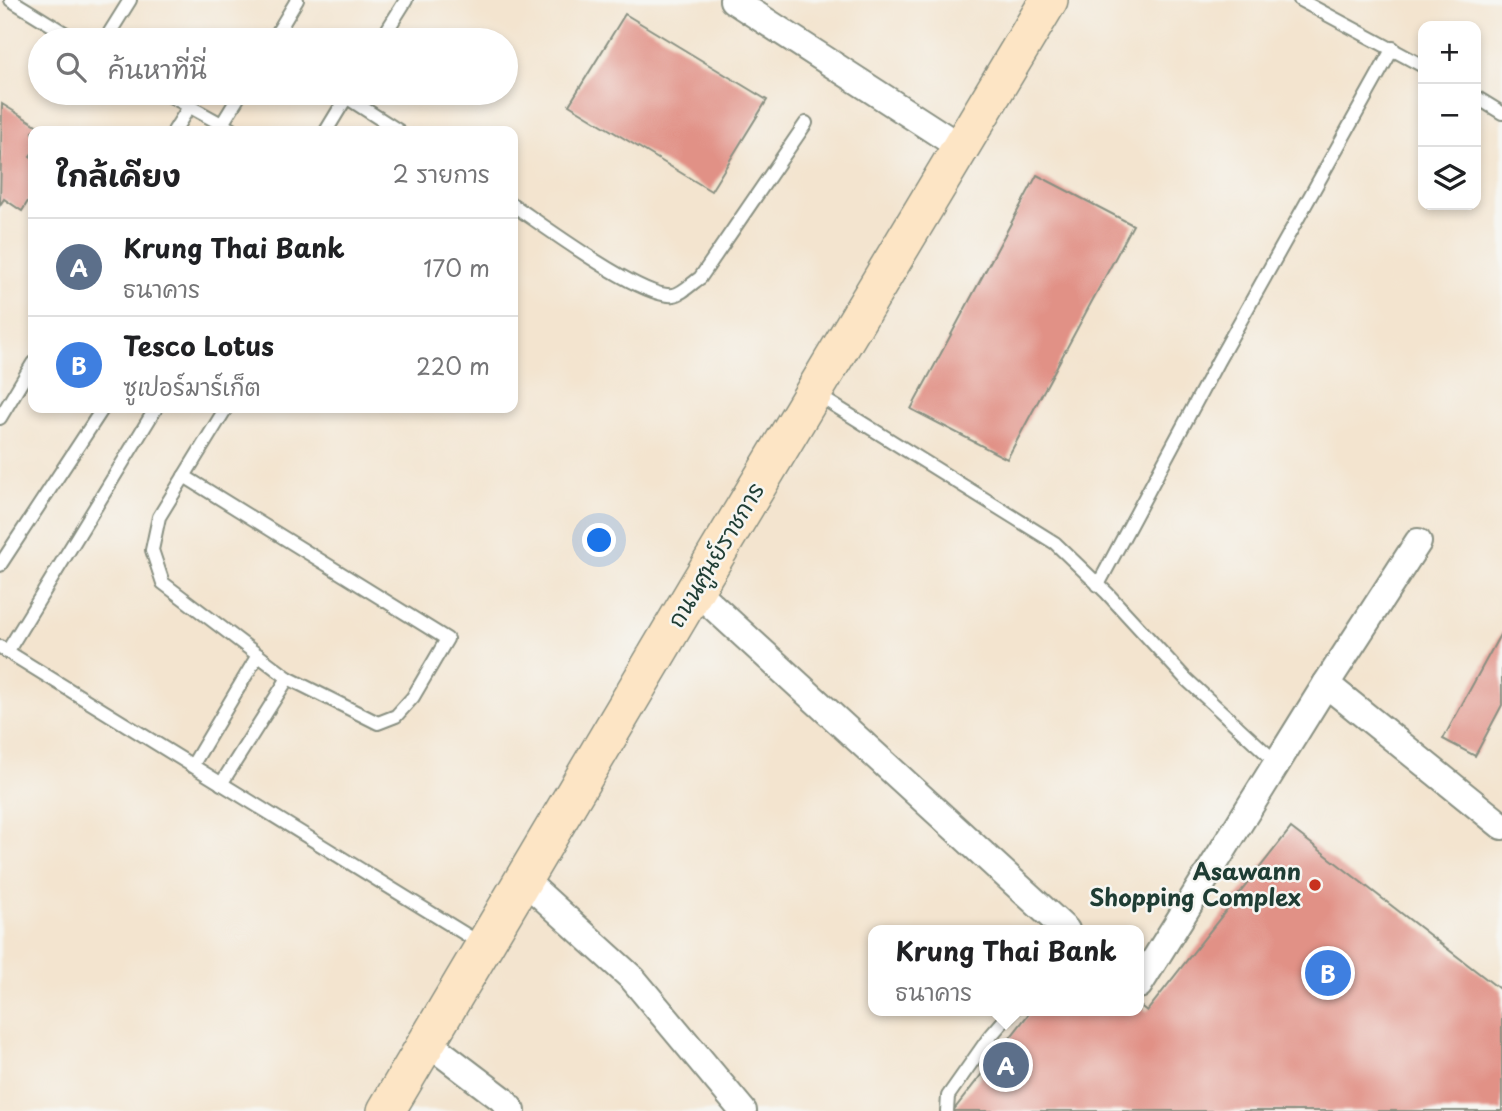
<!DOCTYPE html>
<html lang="th">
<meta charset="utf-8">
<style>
:root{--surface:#fff;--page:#f2f2f2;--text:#202124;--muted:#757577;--line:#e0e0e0;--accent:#0b8043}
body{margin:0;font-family:"Playpen Sans","Playpen Sans Thai",sans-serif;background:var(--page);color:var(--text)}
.controls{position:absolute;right:21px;top:21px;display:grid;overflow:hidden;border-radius:14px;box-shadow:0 4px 10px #0003}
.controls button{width:63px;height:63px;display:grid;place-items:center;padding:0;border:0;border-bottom:2px solid var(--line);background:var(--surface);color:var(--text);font:35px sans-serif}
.you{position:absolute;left:600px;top:541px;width:24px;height:24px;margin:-18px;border:5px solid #fff;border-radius:50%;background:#1a73e8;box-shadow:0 0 0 10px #1a73e833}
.badge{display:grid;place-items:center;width:46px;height:46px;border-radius:50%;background:var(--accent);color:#fff;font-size:23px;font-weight:700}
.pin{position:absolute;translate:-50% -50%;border:4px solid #fff;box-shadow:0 2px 7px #0006}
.popup{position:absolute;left:868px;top:925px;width:276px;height:91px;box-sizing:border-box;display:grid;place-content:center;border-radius:14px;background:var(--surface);filter:drop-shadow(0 2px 5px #0005);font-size:23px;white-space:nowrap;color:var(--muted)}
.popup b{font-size:26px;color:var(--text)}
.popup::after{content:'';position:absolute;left:50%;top:100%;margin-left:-14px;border:14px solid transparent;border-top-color:var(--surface)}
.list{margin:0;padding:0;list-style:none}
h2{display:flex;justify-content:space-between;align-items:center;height:91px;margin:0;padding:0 28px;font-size:30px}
h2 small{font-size:23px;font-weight:400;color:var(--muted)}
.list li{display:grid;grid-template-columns:46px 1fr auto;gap:21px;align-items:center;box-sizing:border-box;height:98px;padding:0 28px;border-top:2px solid var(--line)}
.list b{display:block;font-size:26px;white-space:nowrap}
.list p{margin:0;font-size:23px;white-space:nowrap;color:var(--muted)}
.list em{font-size:23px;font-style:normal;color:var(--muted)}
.icon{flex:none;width:38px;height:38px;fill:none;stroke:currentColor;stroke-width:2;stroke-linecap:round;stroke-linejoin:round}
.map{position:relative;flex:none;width:1502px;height:1111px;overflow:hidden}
.search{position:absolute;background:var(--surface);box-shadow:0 4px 10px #0003;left:28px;top:28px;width:490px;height:77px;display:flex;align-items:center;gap:18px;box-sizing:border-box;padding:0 24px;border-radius:38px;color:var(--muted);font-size:26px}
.panel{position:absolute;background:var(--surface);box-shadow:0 4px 10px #0003;left:28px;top:126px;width:490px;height:287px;border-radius:14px}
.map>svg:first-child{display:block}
</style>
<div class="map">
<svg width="1502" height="1111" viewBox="0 0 1502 1111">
<rect width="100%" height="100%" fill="#f6f6f2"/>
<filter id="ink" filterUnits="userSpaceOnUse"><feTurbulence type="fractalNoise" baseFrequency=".0143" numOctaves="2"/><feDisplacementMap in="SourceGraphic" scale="14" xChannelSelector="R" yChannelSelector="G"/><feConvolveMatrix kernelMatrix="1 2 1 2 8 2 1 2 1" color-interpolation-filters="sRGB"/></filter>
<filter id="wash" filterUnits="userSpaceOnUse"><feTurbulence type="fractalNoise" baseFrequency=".00686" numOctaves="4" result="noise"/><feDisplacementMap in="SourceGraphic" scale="28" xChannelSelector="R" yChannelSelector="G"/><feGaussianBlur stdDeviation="1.57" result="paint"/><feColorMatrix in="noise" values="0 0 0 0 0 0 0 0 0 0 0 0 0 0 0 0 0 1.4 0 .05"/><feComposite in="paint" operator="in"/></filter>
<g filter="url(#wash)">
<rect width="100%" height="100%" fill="#f3e4cf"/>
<g id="blocks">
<!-- building -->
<g fill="#e19186">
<path d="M625,14L767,100L711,191L569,105Z"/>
<path d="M2,104L46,131H33V152L30,156L33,158V193L22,211L4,199L0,205Z"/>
<path d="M1037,175L1133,225L1007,459L911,409Z"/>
<path d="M1502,631V705L1475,756L1443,739Z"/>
<path d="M1291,828L1502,991V1111H953L1031,1011H1139V1005L1147,1011Z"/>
</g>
</g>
</g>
<g filter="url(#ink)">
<use href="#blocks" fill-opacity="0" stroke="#899082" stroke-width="2"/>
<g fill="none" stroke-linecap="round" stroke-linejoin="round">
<defs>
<g id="lane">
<path d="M11,0L76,40"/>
<path d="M1300,0L1423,66"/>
<path d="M105,40L130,0"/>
<path d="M273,40L297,0"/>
<path d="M381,40L406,0"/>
<path d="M165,93L234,131"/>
<path d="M346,97L399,131"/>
<path d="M1476,97L1502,113"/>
<path d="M222,124L241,93"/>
<path d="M174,131L189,107"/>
<path d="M326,131L349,93"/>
<path d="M513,205C543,225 642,299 673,295C682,294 692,283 700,278L806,123"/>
<path d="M816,394L1055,543L1107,593L1186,679L1277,763"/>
<path d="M226,408L159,517L152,550L163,583L288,678"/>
<path d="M0,418L33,363"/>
<path d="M184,476L447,639L413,697L396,716L378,723L288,678L221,784"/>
<path d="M0,565L103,408"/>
<path d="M1098,585L1218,361L1393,48"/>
<path d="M0,647L483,945"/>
<path d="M7,652L156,408"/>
<path d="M192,766L258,655"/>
<path d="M947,1111L948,1096L988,1039L1012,1011"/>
</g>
<g id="street">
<path d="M733,0L960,147"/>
<path d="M695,590L1066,930"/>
<path d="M1326,684L1418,542"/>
<path d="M524,880L633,979L743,1111"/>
<path d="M1139,985L1326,684L1502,826"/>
<path d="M427,1042L502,1099L512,1111"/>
</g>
<path id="secondary" d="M386,1111L695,590L1049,0"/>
</defs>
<!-- lane casing -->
<use href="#lane" stroke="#899082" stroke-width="16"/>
<!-- street casing -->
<use href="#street" stroke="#899082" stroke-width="30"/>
<!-- secondary casing -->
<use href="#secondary" stroke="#899082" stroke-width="40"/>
<!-- lane -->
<use href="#lane" stroke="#fff" stroke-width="12"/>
<!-- street -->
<use href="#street" stroke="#fff" stroke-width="26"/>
<!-- secondary -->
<use href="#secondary" stroke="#fde5c5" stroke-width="37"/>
</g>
</g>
<!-- markers -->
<circle fill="#c8321e" stroke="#f6f6f2" stroke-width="2.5" cx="1315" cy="885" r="7"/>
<g text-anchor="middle" stroke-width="5" stroke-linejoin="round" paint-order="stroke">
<!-- street labels -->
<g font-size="23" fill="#1f3d34" stroke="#f6f6f2">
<text transform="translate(716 555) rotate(-59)" y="8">ถนนศูนย์ราชการ</text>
</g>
<!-- poi labels -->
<g font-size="23" font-weight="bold" fill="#1f3d34" stroke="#f6f6f2" text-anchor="end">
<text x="1301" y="880">Asawann<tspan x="1301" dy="26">Shopping Complex</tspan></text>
</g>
</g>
</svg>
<div class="controls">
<button>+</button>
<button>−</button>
<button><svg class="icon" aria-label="layers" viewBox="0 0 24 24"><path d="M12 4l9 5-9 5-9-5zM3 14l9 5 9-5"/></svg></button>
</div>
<div class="you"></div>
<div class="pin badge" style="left:1006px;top:1065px;background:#5c6f8a">A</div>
<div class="popup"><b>Krung Thai Bank</b>ธนาคาร</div>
<div class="pin badge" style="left:1328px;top:973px;background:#3f7fe0">B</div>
<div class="search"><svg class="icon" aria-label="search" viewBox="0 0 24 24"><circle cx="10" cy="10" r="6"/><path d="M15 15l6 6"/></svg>ค้นหาที่นี่</div>
<section class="panel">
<h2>ใกล้เคียง<small>2 รายการ</small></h2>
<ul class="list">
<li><span class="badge" style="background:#5c6f8a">A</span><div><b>Krung Thai Bank</b><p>ธนาคาร</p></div><em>170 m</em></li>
<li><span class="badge" style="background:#3f7fe0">B</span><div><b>Tesco Lotus</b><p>ซูเปอร์มาร์เก็ต</p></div><em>220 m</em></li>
</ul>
</section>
</div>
